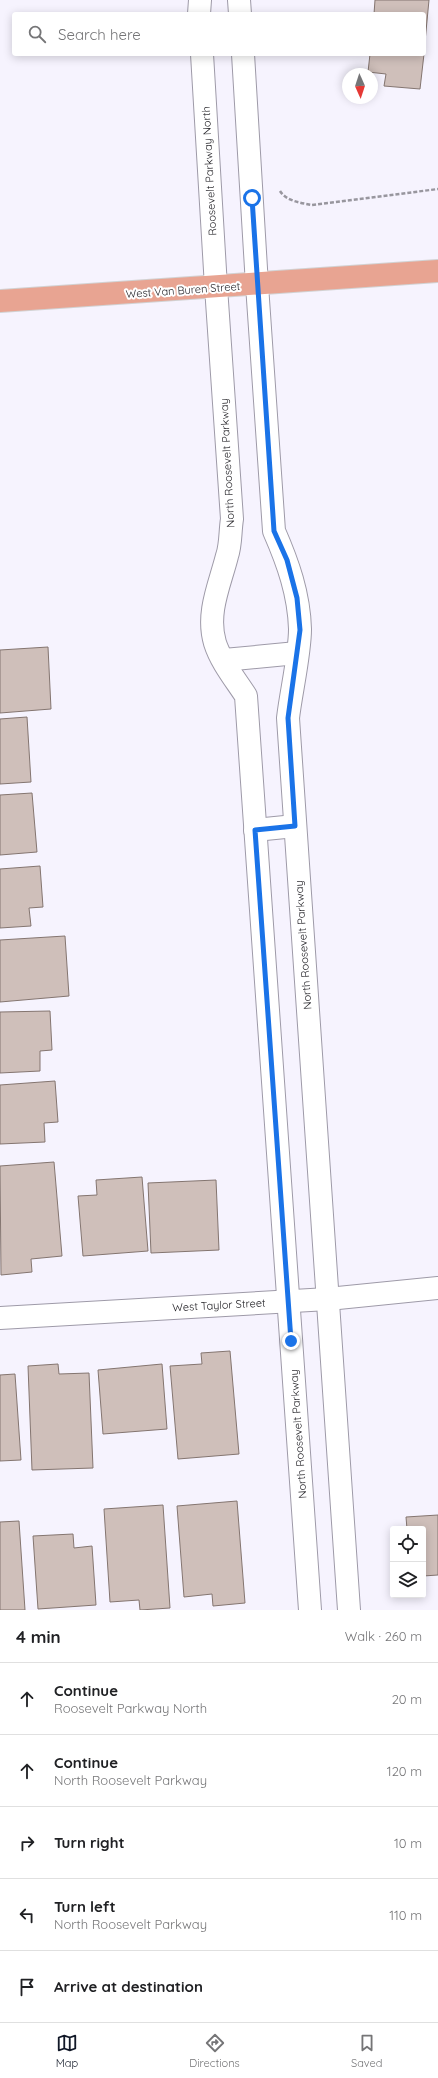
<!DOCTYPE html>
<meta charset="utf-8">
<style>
:root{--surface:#fff;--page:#f6f6f6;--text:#202124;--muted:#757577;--line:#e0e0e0;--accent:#111827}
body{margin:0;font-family:Quicksand,sans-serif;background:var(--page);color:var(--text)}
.controls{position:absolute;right:12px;bottom:12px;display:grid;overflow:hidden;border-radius:4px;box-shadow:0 2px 10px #0003}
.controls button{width:36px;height:36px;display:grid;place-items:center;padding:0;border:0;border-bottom:1px solid var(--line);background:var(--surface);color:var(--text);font:20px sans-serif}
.compass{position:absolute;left:342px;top:68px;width:36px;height:36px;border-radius:50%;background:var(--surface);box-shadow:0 2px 10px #0003;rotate:177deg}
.stop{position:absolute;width:12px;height:12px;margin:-9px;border:3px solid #1a73e8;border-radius:50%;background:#fff}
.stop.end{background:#1a73e8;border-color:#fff;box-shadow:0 1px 4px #0008}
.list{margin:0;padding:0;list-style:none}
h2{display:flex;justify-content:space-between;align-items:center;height:52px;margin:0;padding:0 16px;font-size:17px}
h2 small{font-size:13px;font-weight:400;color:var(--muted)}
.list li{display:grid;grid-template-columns:26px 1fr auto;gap:12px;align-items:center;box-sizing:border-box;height:72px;padding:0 16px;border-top:1px solid var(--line)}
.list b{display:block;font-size:15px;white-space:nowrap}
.list p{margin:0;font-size:13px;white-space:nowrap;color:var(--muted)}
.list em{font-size:13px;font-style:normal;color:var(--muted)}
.icon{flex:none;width:22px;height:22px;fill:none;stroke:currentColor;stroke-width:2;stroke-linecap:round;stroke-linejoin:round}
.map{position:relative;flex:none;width:438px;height:1610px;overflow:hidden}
.search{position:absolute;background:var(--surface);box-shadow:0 2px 10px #0003;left:12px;right:12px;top:12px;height:44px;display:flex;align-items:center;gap:10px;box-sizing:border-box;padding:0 14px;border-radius:4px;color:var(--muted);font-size:15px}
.sheet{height:412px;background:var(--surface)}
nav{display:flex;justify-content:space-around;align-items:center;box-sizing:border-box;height:56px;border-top:1px solid var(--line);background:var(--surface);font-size:11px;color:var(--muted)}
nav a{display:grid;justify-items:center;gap:2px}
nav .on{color:var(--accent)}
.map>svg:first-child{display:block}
</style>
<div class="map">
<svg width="438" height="1610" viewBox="0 0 438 1610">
<rect width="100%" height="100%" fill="#f6f3fe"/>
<!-- building -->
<g fill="#cfbfba" stroke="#847570">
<path d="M375,0H429L424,52V14H374Z"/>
<path d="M370,54H424L420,89L384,86L386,74L368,72Z"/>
<path d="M48,647L51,709L0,713V650Z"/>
<path d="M27,717L31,782L0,784V719Z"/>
<path d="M32,793L37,852L0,855V795Z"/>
<path d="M40,866L43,907L29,908L31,926L0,928V869Z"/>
<path d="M65,936L69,996L0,1002V940Z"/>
<path d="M50,1011L52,1050L40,1051V1071L0,1073V1012Z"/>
<path d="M55,1081L58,1122L44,1123L45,1142L0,1144V1085Z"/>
<path d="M54,1162L62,1256L31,1259L32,1272L1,1275L0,1166Z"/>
<path d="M142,1177L148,1251L83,1256L78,1196L97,1195L96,1180Z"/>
<path d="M216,1180L219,1250L151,1253L148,1183Z"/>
<path d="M230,1351L239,1454L178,1459L170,1366L202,1364L201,1353Z"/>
<path d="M58,1364L59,1374L89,1373L93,1468L32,1470L28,1366Z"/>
<path d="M162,1364L167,1429L103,1434L98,1370Z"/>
<path d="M15,1374L21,1460L0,1461V1375Z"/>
<path d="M237,1501L245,1603L213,1606L212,1594L184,1597L177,1506Z"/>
<path d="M163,1505L170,1608L140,1610L139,1600L110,1602L104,1509Z"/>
<path d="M438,1515V1575L423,1576V1529H407L406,1517Z"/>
<path d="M19,1521L25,1610H0V1522Z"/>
<path d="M73,1534L74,1548L92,1546L96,1605L38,1609L33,1536Z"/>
</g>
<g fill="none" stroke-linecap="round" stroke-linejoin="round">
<defs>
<g id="minor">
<path d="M257,285L274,531C288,563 299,594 300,629C300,654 291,692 288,718L349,1610"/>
<path d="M216,287L232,519C230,531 231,545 227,556C220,584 206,613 215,643C221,662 235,679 246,696L310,1610"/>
<path d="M224,660L297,653"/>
<path d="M255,830L295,826"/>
<path d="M0,1318L328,1299L438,1288"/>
</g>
<g id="tertiary">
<path d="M239,0L240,14"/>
<path d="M199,14L200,0"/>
<path d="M202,54L216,287"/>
<path d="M243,54L257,285"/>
</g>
<path id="primary" d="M0,301L438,271"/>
</defs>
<!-- minor casing -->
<use href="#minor" stroke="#9e9aa8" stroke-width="24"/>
<!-- tertiary casing -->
<use href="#tertiary" stroke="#9e9aa8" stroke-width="24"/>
<!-- primary casing -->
<use href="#primary" stroke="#d2d2d3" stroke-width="24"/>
<!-- path -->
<path stroke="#98969e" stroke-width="2.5" stroke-dasharray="4 2" stroke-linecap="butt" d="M280,191C286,201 301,203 312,205L438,189"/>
<!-- minor -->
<use href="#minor" stroke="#fff" stroke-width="22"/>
<!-- tertiary -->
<use href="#tertiary" stroke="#fff" stroke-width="22"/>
<!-- primary -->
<use href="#primary" stroke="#e8a492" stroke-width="22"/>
</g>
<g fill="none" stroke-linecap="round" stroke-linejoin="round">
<!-- route -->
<path stroke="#1a73e8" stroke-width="5" d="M252,198L274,531L287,560L297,598L300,630L288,718L295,826L255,830L291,1341"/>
</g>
<g text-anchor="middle" stroke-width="4" stroke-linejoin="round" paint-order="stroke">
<!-- street labels -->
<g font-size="11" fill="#1f1e23" stroke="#fff">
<text transform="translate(209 171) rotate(-93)" y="4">Roosevelt Parkway North</text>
<text transform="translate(183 290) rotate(-4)" y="4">West Van Buren Street</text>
<text transform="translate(227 463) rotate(-93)" y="4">North Roosevelt Parkway</text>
<text transform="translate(303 945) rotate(-94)" y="4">North Roosevelt Parkway</text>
<text transform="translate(219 1305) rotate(-3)" y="4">West Taylor Street</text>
<text transform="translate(298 1434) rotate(-94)" y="4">North Roosevelt Parkway</text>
</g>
</g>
</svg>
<div class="controls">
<button><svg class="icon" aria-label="locate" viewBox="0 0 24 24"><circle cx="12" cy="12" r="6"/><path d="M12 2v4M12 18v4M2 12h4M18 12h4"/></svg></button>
<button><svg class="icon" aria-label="layers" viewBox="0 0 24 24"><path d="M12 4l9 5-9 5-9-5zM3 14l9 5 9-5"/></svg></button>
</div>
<svg class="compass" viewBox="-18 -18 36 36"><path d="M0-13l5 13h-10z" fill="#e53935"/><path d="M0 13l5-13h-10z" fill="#757577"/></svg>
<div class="stop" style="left:252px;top:198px"></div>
<div class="stop end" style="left:291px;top:1341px"></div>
<div class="search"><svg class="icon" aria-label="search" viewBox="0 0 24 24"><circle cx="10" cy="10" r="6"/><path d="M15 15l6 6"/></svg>Search here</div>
</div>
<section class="sheet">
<h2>4 min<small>Walk · 260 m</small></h2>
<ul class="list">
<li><svg class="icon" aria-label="ahead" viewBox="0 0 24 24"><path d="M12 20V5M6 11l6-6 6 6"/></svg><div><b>Continue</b><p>Roosevelt Parkway North</p></div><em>20 m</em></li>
<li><svg class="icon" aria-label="ahead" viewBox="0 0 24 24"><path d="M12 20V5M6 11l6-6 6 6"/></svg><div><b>Continue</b><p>North Roosevelt Parkway</p></div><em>120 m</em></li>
<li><svg class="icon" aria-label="right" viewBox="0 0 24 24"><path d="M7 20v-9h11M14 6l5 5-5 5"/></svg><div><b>Turn right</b></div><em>10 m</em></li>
<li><svg class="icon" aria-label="left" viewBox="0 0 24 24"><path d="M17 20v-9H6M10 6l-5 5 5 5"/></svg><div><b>Turn left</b><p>North Roosevelt Parkway</p></div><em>110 m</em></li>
<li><svg class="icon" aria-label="arrive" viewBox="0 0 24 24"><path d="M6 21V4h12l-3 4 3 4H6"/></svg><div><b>Arrive at destination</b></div></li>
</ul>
</section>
<nav>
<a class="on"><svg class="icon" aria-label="map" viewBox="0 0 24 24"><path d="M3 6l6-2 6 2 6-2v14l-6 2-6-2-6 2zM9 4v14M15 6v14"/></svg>Map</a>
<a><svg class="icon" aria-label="directions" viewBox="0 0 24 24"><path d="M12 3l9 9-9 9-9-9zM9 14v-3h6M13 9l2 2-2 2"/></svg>Directions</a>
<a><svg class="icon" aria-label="saved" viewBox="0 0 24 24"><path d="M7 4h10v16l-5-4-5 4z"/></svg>Saved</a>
</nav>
